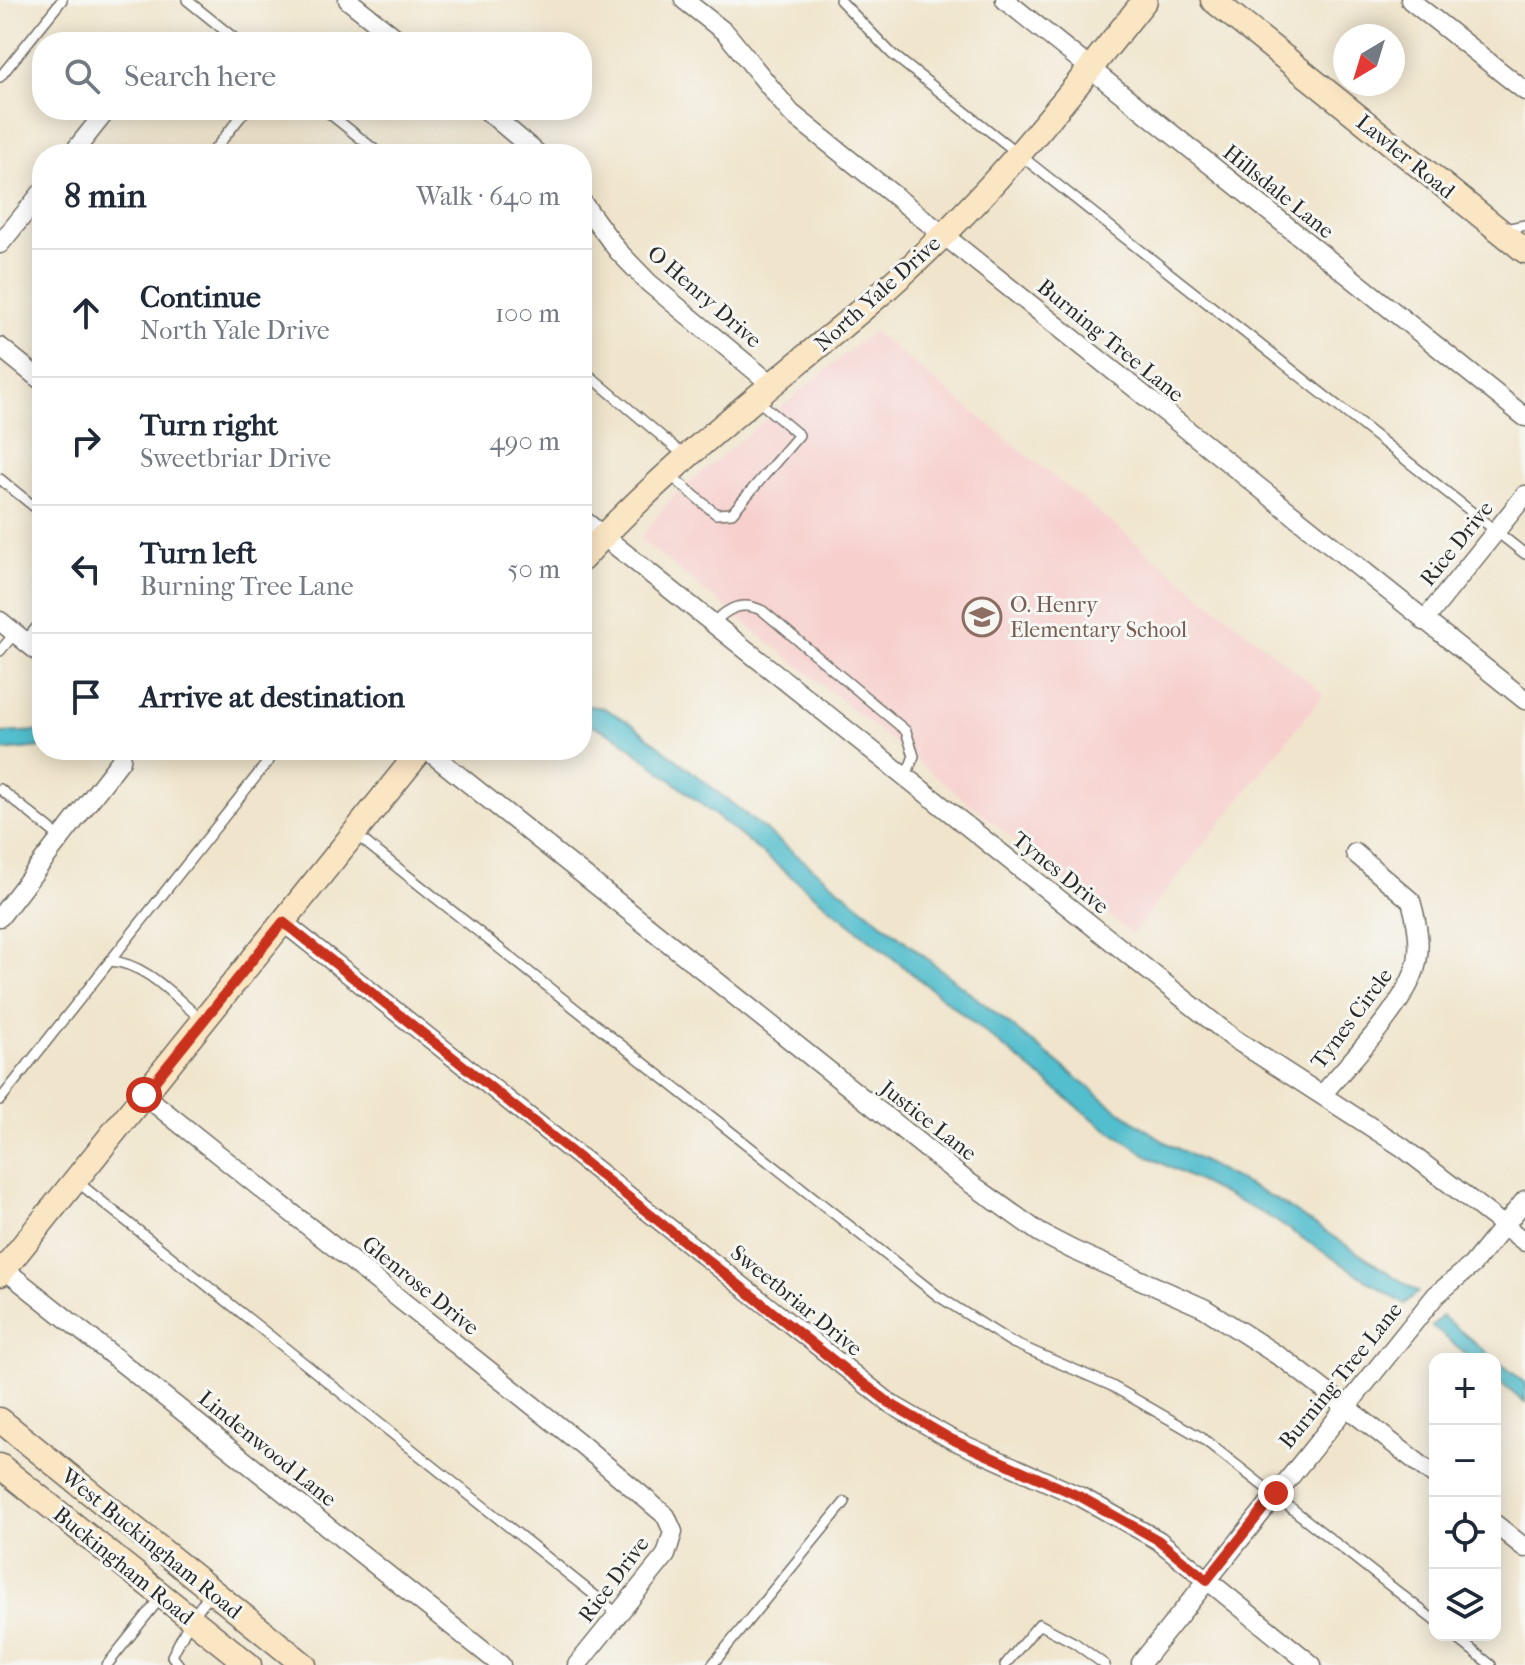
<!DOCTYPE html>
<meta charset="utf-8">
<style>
:root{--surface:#fff;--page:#f2f2f3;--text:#1f2937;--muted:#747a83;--line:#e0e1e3}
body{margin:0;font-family:"IM FELL French Canon",serif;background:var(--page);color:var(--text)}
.controls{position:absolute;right:24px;bottom:24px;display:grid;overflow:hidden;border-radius:16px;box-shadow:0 4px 20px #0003}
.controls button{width:72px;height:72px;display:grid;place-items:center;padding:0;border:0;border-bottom:2px solid var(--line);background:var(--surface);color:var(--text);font:40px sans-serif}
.compass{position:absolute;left:1333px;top:24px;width:72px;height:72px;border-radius:50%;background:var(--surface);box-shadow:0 4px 20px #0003;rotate:218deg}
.stop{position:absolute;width:24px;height:24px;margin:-18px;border:6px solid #c8321e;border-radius:50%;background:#fff}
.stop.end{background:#c8321e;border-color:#fff;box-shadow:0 2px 8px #0008}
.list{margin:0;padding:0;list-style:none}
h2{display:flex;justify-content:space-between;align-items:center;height:104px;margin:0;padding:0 32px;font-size:34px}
h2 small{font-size:26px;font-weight:400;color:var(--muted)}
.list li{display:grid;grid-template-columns:52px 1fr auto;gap:24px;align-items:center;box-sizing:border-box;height:128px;padding:0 32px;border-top:2px solid var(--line)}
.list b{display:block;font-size:30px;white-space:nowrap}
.list p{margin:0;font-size:26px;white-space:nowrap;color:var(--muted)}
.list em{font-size:26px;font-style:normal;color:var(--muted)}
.icon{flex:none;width:44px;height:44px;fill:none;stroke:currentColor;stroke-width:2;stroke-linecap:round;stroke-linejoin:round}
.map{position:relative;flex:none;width:1525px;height:1665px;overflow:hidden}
.search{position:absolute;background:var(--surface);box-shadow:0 4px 20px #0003;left:32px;top:32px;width:560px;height:88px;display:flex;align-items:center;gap:20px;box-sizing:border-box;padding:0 28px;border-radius:32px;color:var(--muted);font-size:30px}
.panel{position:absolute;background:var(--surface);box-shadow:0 4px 20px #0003;left:32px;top:144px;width:560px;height:616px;border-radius:32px}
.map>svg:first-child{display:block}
</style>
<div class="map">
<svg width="1525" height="1665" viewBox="0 0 1525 1665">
<rect width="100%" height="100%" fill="#f6f6f2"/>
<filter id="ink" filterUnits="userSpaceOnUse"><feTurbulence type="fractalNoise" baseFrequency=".0125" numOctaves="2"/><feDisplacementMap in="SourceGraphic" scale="16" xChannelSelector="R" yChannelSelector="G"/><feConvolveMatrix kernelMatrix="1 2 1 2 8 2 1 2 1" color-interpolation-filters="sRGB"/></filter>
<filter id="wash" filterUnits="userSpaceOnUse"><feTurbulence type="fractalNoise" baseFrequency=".006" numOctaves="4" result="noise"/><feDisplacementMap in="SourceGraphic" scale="32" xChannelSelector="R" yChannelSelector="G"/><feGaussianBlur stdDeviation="1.8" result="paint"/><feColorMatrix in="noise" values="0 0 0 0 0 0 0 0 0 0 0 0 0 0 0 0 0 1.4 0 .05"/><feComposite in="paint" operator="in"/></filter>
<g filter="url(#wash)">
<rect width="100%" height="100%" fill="#f0e5cc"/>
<!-- built -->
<path fill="#f7d0ce" d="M873,331L1324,694L1132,934L640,539L673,496Z"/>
<!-- water -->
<g fill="#52becd" stroke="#3e747c" stroke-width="2">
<path d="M582,705L604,708L632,724L1111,1105L1163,1141L1277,1200L1418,1292L1404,1304L1268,1216L1151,1158L1098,1123L619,738L595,726L582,724Z"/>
<path d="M42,731V747L0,751V733Z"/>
<path d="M1442,1316L1495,1359H1471L1432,1326Z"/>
<path d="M1495,1359L1525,1383V1403L1495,1378Z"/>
</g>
</g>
<g filter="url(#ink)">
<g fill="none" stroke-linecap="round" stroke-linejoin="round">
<defs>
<g id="lane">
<path d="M187,0L239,42"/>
<path d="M840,0L892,54L1525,554"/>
<path d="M0,77L62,0"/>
<path d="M325,110L380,154"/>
<path d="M211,154L246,110"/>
<path d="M1505,229L1525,225"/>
<path d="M582,369L686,457"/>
<path d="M669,474L716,514L732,513L799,435L756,399"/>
<path d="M0,479L42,513"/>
<path d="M712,624C728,608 742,600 763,611L906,731L914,756L905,778"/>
<path d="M25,641L42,621"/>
<path d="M0,651L15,633"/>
<path d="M0,789L61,838"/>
<path d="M355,834L938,1296L1011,1342L1112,1386L1202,1438L1435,1621"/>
<path d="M110,961C146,963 174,997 201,1019"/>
<path d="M0,1100L277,750"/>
<path d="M75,1180L618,1614"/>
<path d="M1453,1635L1491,1665"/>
<path d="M107,1665L162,1596"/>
<path d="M179,1665L172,1656L191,1619L212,1591"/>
<path d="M712,1665L845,1502"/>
<path d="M1005,1665L1039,1624L1075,1643L1105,1665"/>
</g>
<g id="street">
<path d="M348,0L401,42"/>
<path d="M684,0L726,33L791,113L1525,700"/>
<path d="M1005,0L1525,417"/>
<path d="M1410,0L1525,91"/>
<path d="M486,110L538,154"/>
<path d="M72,154L107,110"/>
<path d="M582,202L618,251L649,283L771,384"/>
<path d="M0,244L42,192"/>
<path d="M0,347L42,381"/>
<path d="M582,519L1233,1038L1402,1147L1525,1242"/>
<path d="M0,621L42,655"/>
<path d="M1424,621L1525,495"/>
<path d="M427,750L963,1178L1040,1233L1073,1250L1204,1308L1288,1362L1435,1476"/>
<path d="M0,917L121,760L122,750"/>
<path d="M283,922L891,1404L951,1439L1081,1497L1158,1540L1312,1665"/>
<path d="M144,1095L581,1444L666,1516L673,1532L666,1555L577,1665"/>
<path d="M1322,1095C1349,1062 1398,1013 1413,975C1423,952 1418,925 1411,901L1355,853"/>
<path d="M4,1269L501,1665"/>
<path d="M1495,1524L1525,1548"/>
<path d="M1141,1663L1436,1295L1472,1265L1525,1200"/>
</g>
<g id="secondary">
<path d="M1213,0L1525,251"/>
<path d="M582,559C669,463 774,385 872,301C976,213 1061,106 1145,0"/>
<path d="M0,1274L421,750"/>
<path d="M0,1420L304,1665"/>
<path d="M0,1466L249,1665"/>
</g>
</defs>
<!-- lane casing -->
<use href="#lane" stroke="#706c63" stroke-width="12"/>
<!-- street casing -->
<use href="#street" stroke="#706c63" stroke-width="21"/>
<!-- secondary casing -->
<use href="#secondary" stroke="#706c63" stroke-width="27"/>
<!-- lane -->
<use href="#lane" stroke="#fff" stroke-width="9"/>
<!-- street -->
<use href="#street" stroke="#fff" stroke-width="18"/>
<!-- secondary -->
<use href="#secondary" stroke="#fbe6c4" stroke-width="24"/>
</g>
</g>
<g fill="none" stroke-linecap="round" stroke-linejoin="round" filter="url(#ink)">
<!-- route -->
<path stroke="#c8321e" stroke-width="10" d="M144,1095L283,922L843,1368L891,1404L951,1439L1081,1497L1158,1540L1207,1580L1276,1493"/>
</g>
<!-- icons -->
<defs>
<symbol id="school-ring" viewBox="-11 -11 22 22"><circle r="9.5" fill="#f6f6f2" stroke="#8d6e63" stroke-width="1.5"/><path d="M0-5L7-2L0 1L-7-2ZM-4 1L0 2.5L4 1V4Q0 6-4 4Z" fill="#8d6e63"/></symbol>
</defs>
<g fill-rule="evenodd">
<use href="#school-ring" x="960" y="595" width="44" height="44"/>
</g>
<g text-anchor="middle" stroke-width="6" stroke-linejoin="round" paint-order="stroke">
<!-- street labels -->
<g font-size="22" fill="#2b2b2b" stroke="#f6f6f2">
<text transform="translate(1406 156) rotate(39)" y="8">Lawler Road</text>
<text transform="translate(1279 191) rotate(39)" y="8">Hillsdale Lane</text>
<text transform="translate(877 293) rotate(-42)" y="8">North Yale Drive</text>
<text transform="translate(705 296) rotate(41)" y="8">O Henry Drive</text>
<text transform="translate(1111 340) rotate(39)" y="8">Burning Tree Lane</text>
<text transform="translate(1456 543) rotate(-51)" y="8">Rice Drive</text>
<text transform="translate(1061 872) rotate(39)" y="8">Tynes Drive</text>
<text transform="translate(1351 1018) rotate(-53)" y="8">Tynes Circle</text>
<text transform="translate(929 1120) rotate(38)" y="8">Justice Lane</text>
<text transform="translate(421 1285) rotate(39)" y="8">Glenrose Drive</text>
<text transform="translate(797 1300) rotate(39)" y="8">Sweetbriar Drive</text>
<text transform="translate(1340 1375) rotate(-51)" y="8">Burning Tree Lane</text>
<text transform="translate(268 1448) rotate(39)" y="8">Lindenwood Lane</text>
<text transform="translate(152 1543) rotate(39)" y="8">West Buckingham Road</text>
<text transform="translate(124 1565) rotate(39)" y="8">Buckingham Road</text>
<text transform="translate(613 1579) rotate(-53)" y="8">Rice Drive</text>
</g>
<!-- education labels -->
<g font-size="22" fill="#785e54" stroke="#f6f6f2" text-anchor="start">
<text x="1010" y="612">O. Henry<tspan x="1010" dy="25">Elementary School</tspan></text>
</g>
</g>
</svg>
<div class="controls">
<button>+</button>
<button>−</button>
<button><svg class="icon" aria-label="locate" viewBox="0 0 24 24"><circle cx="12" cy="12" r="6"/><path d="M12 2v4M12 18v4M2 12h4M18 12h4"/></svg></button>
<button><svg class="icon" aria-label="layers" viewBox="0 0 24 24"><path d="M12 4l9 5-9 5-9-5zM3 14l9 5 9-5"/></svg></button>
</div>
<svg class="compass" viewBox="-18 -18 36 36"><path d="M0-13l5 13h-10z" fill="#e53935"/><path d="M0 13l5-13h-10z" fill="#747a83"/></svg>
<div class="stop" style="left:144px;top:1095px"></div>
<div class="stop end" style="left:1276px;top:1493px"></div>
<div class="search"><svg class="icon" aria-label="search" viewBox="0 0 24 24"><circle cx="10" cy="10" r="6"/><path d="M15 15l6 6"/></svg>Search here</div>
<section class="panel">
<h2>8 min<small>Walk · 640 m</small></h2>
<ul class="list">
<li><svg class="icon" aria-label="ahead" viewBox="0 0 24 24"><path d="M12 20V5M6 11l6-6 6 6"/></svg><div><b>Continue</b><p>North Yale Drive</p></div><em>100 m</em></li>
<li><svg class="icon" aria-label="right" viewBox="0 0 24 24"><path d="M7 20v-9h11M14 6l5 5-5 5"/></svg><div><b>Turn right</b><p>Sweetbriar Drive</p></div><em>490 m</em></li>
<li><svg class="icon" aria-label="left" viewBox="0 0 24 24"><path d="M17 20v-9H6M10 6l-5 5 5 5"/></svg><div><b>Turn left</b><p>Burning Tree Lane</p></div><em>50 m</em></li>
<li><svg class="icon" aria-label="arrive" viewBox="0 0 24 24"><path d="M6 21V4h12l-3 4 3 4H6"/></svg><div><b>Arrive at destination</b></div></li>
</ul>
</section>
</div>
